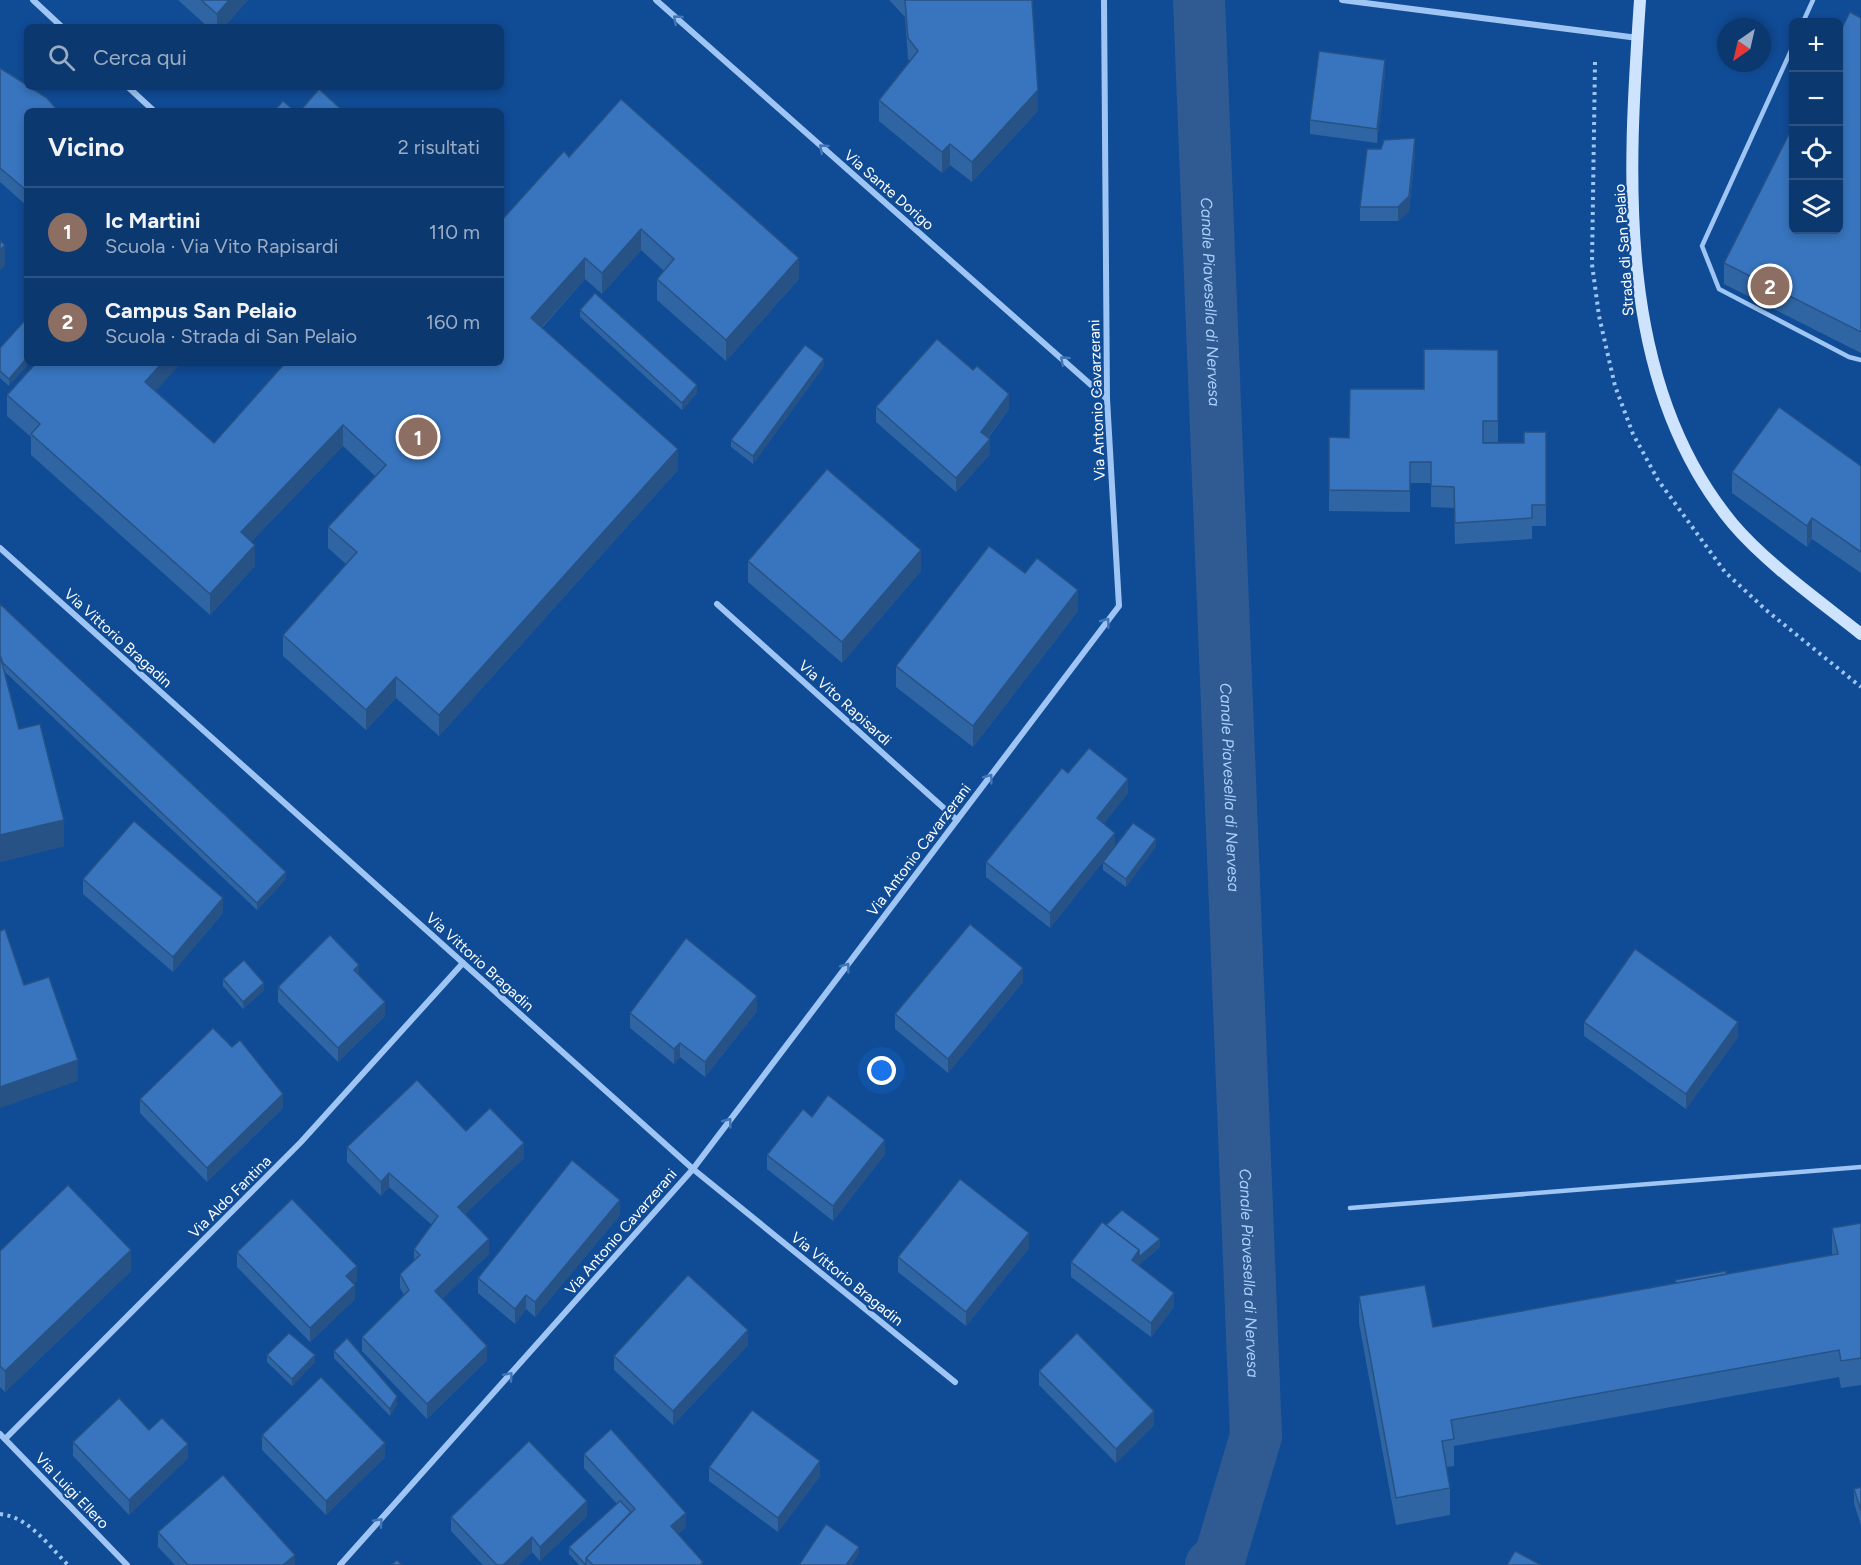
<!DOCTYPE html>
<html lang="it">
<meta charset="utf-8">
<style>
:root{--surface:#0c3870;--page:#153f75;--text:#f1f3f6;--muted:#9aacc3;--line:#2c5283;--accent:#ffd061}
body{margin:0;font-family:Figtree,sans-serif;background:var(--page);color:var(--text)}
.controls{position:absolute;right:18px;top:18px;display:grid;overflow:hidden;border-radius:9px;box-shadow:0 3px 9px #0003}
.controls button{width:54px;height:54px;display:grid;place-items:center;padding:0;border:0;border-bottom:2px solid var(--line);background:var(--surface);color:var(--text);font:30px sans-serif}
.compass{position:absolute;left:1717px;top:18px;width:54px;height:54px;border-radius:50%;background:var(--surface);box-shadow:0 3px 9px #0003;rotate:214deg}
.you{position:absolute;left:882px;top:1071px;width:21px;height:21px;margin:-15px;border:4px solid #fff;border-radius:50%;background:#1a73e8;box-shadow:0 0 0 9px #1a73e833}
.badge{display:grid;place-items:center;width:39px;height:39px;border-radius:50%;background:var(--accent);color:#fff;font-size:20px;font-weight:700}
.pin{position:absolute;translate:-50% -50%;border:3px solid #fff;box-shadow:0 2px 6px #0006}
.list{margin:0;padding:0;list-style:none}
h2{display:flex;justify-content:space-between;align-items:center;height:78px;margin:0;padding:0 24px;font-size:26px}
h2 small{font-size:20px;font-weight:400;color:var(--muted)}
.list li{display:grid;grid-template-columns:39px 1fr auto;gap:18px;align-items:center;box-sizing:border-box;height:90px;padding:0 24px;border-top:2px solid var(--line)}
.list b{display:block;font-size:22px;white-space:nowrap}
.list p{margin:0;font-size:20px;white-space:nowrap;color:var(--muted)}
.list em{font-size:20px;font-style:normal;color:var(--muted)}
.icon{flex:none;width:33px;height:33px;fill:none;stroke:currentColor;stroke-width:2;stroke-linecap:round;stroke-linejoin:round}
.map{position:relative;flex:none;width:1861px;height:1565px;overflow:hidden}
.search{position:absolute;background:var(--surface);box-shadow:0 3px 9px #0003;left:24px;top:24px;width:480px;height:66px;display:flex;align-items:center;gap:15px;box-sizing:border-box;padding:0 21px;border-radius:9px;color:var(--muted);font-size:22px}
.panel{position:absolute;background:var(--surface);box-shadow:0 3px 9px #0003;left:24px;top:108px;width:480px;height:258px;border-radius:9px}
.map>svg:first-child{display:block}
</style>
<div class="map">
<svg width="1861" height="1565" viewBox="0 0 1861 1565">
<rect width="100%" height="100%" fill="#104b95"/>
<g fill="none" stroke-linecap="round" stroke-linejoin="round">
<!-- canal -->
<path stroke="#305b92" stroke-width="52" id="s1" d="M1199,0L1256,1436L1220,1557L1211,1565"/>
<!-- path -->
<g stroke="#9ec5f4" stroke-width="4" stroke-dasharray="3 4.5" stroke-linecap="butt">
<path d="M1595,62L1592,264L1599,316L1615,386L1633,434L1658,480L1725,572L1766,610L1861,687"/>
<path d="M0,1514C29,1517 48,1545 68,1565"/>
</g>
<!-- lane -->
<g stroke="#9ec5f4" stroke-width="4.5">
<path d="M1803,22L1813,0"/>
<path d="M1794,44L1702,246L1719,289L1849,357L1861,360"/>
<path d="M1350,1208L1861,1167"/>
</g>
<!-- street -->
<g stroke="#9ec5f4" stroke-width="6">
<path d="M33,0L62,27"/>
<path d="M656,0L1107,399"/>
<path d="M1342,0L1638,38"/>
<path d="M128,87L154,111"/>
<path d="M0,548L693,1169L955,1382"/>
<path d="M717,604L957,820"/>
<path d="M0,1434L127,1565"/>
<path d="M5,1439L301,1142L463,963"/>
<path d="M340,1565L693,1169L1119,606L1107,399L1104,0"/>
</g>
<!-- secondary -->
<path stroke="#cee3fd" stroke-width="12" d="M1640,0C1628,174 1614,381 1733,524C1766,563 1821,602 1861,634"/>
</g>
<!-- wall -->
<g fill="#3065a3">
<path d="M178,0H248L224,27H208Z"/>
<path d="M889,0H1032L1038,111L972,182L950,165L942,173L879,121V100L910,61L908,59L905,17Z"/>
<path d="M1861,18V353L1724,284V263Z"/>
<path d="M0,68L27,111V206L0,182Z"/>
<path d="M1385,74L1377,143L1310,134V120Z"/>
<path d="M1415,153L1409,211L1398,221H1360V207Z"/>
<path d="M569,157L799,279L726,361L657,300V279L664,271L641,250L602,294L585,279L542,328L678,470L439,736L396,698L366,730L283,656V635L346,564L328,548V527L375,476L343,446L251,542L255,566L210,615L31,455V437L7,416V395L156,391L214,443L501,363Z"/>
<path d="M580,310L697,393L682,410L580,317Z"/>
<path d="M27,318L9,386L0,378V348Z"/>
<path d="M1498,350V442H1483V443H1524L1546,432V526H1532V539L1455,544L1454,508L1431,507V483H1410V512L1329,511V437L1349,438L1424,389Z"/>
<path d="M824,366L753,464L731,447V440Z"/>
<path d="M876,407L1009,409L988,438L990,454L956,492L876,422Z"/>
<path d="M1861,466V573L1812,539L1807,547L1732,493V472Z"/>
<path d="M748,561L921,571L842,663L748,582Z"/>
<path d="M1025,573L1078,611L973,747L896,687V666Z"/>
<path d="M0,604L286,879L257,910L5,672L19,729L64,846L0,862Z"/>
<path d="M1068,773L1128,793L1104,823L1115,847L1156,846L1126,887L1103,870V862L1112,850L1050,928L986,877V862Z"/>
<path d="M83,879L223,913L173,972L83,894Z"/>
<path d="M359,975L385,1016L338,1062L278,1002V987Z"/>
<path d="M223,979L264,990L243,1009L223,986Z"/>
<path d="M1023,982L948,1073L895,1029V1014Z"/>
<path d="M757,1011L705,1077L680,1057L674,1064L630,1028V1013Z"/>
<path d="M1584,1022L1738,1037L1686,1109L1584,1036Z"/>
<path d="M140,1099L283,1108L207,1182L140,1113Z"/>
<path d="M812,1117L885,1154L833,1221L767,1169V1155Z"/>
<path d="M466,1131L524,1158L465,1214L489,1254L442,1299L487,1360L427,1419L362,1351V1337L404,1295L400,1288V1274L414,1261V1249L432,1225L389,1187L381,1196L347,1162V1147Z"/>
<path d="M620,1215L535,1317L526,1309L515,1324L478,1293V1278Z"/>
<path d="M1861,1223V1385L1841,1388L1839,1377L1454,1446V1466L1447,1467L1450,1488V1515L1396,1525L1359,1323V1296L1433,1327L1675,1283V1280L1726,1274L1832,1255V1228Z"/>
<path d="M1106,1225L1160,1247L1139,1265L1174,1307L1151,1337L1071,1277V1262Z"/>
<path d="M1029,1248L966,1326L898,1272V1257Z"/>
<path d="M0,1251L131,1271L5,1392L0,1387Z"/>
<path d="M237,1252L357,1280L354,1283L355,1299L310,1342L237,1267Z"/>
<path d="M748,1345L673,1425L614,1370V1356Z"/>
<path d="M334,1351L397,1404L390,1416L334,1358Z"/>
<path d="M267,1355L315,1362L292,1386L267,1362Z"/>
<path d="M1039,1371L1154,1425L1116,1463L1039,1385Z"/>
<path d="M149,1430L188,1458L129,1515L73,1456V1442Z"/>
<path d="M262,1435L385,1457L326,1515L262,1450Z"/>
<path d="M584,1454L686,1527L678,1534L703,1565H579L569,1554V1547L617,1504L584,1468Z"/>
<path d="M709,1467L820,1476L778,1532L709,1481Z"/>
<path d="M1861,1487V1526L1854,1503V1489Z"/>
<path d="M587,1516L540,1561L532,1552L518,1565H483L451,1531V1517Z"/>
<path d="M158,1532L295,1565H175L158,1547Z"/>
</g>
<!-- shaded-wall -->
<g fill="#275285">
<path d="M229,0H248L224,27H217V14Z"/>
<path d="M1385,60V74L1377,143V129Z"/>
<path d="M1038,90V111L972,182V162Z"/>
<path d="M1415,138V153L1409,211L1398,221V207Z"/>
<path d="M950,144V165L942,173V152Z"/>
<path d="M641,229V250L602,294V273Z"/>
<path d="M5,245V266L0,271V250Z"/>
<path d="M585,258V279L531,339V318Z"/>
<path d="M799,258V279L726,361V340Z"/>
<path d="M27,358V363H30L9,386V379Z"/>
<path d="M824,359V366L753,464V456Z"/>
<path d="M162,363H181L145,403V382Z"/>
<path d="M697,385V393L682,410V403Z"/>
<path d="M1009,394V409L981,446V432Z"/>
<path d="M343,425V446L241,553V532Z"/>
<path d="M990,439V454L956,492V478Z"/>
<path d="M678,449V470L439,736V715Z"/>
<path d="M1812,518V539L1807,547V526Z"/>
<path d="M255,545V566L210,615V594Z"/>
<path d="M921,550V571L842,663V642Z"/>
<path d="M1078,590V611L973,747V726Z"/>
<path d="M396,677V698L366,730V710Z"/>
<path d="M1128,779V793L1097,832V818Z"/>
<path d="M64,820V846L0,862V835Z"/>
<path d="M1115,833V847L1050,928V913Z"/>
<path d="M1156,839V846L1126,887V879Z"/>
<path d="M286,872V879L257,910V903Z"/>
<path d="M223,898V913L173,972V957Z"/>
<path d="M359,965V979L354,970Z"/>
<path d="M1023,968V982L948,1073V1059Z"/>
<path d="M264,983V990L243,1009V1002Z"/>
<path d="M757,996V1011L705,1077V1062Z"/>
<path d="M385,1002V1016L338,1062V1048Z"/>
<path d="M1738,1022V1037L1686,1109V1094Z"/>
<path d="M680,1043V1057L674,1064V1049Z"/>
<path d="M78,1060V1081L0,1108V1087Z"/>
<path d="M283,1094V1108L207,1182V1168Z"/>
<path d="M885,1140V1154L833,1221V1206Z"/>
<path d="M524,1143V1158L458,1221V1207Z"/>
<path d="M389,1173V1187L381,1196V1182Z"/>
<path d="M620,1200V1215L535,1317V1302Z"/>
<path d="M1029,1233V1248L966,1326V1312Z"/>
<path d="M489,1239V1254L435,1306V1291Z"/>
<path d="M1160,1239V1247L1139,1265L1132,1275V1260L1139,1250Z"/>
<path d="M131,1250V1271L5,1392V1371Z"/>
<path d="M357,1266V1280L346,1290V1276Z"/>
<path d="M355,1285V1299L310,1342V1328Z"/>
<path d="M1174,1293V1307L1151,1337V1323Z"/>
<path d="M526,1295V1309L515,1324V1309Z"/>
<path d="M748,1330V1345L673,1425V1411Z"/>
<path d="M487,1346V1360L427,1419V1404Z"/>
<path d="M315,1355V1362L292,1386V1379Z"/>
<path d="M397,1396V1404L390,1416V1409Z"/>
<path d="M1154,1411V1425L1116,1463V1449Z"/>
<path d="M385,1443V1457L326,1515V1501Z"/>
<path d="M188,1444V1458L129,1515V1500Z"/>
<path d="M820,1461V1476L778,1532V1518Z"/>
<path d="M587,1501V1516L540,1561V1547Z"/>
<path d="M686,1513V1527L671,1541V1526Z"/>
<path d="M532,1537V1552L518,1565H503Z"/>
<path d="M859,1547V1554L852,1565H846Z"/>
<path d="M295,1555V1565H283Z"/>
</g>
<!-- building -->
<g fill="#3875be" stroke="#275285" stroke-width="1.5">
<path d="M201,0H229L217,14Z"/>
<path d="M905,0H1032L1038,90L972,162L950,144L942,152L879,100L918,51L908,38Z"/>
<path d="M1850,12L1861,18V332L1724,263L1794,124V230H1839V34Z"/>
<path d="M1319,51L1385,60L1377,129L1310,120Z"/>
<path d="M0,68L27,85V87H30L47,98L58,111H27V191L0,168Z"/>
<path d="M319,89L343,111H300Z"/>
<path d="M621,99L799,258L726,340L657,279L674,259L641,229L602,273L585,258L531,318L678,449L439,715L396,677L366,710L283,635L357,552L328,527L386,465L343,425L241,532L255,545L210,594L31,434L40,424L7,395L36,363H162L145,382L214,443L285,363H501V221L564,151L569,157Z"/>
<path d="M283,101L295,111H274Z"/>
<path d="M1415,138L1409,196L1398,207H1360L1367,149H1381L1384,140Z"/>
<path d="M0,241L5,245L0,250Z"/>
<path d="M595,293L697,385L682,403L580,310Z"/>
<path d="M27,318V358L9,379L0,371V348Z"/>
<path d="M937,339L973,370L977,366L1009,394L981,432L990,439L956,478L876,407Z"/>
<path d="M805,345L824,359L753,456L731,440Z"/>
<path d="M1424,349L1498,350V421H1483V443H1524V432H1546V505H1532V518L1455,523L1454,487L1431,486V462H1410V491L1329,490V437L1349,438L1350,389H1424Z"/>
<path d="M1779,407L1861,466V552L1812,518L1807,526L1732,472Z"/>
<path d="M827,469L921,550L842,642L748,561Z"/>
<path d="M989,546L1025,573L1037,558L1078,590L973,726L896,666Z"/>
<path d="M0,604L286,872L257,903L3,663L0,655Z"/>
<path d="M0,655L19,729L40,724L64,820L0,835Z"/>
<path d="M1089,748L1128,779L1097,818L1115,833L1050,913L986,862L1062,768L1068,773Z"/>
<path d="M134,821L223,898L173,957L83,879Z"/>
<path d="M1133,823L1156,839L1126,879L1103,862Z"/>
<path d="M970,924L1023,968L948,1059L895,1014Z"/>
<path d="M5,929L24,985L49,977L78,1060L0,1087V931Z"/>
<path d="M330,935L359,965L354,970L385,1002L338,1048L278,987Z"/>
<path d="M686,938L757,996L705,1062L680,1043L674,1049L630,1013Z"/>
<path d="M1635,949L1738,1022L1686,1094L1584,1022Z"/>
<path d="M244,960L264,983L243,1002L223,979Z"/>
<path d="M213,1028L232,1047L240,1040L283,1094L207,1168L140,1099Z"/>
<path d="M417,1080L466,1131L490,1108L524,1143L458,1207L489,1239L435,1291L487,1346L427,1404L362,1337L409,1290L400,1274L420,1255L414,1249L438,1216L389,1173L381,1182L347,1147Z"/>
<path d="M828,1095L885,1140L833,1206L767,1155L803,1109L812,1117Z"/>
<path d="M572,1160L620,1200L535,1302L526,1295L515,1309L478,1278Z"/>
<path d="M960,1179L1029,1233L966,1312L898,1257Z"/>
<path d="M68,1185L131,1250L5,1371L0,1366V1251Z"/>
<path d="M292,1199L357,1266L346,1276L355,1285L310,1328L237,1252Z"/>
<path d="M1122,1210L1160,1239L1139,1257V1250L1106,1225Z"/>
<path d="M1102,1222L1139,1250L1132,1260L1174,1293L1151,1323L1071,1262Z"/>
<path d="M1861,1223V1358L1841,1361L1839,1350L1451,1420L1454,1439L1442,1441L1450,1488L1396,1498L1359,1296L1425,1285L1433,1327L1838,1254L1832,1228Z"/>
<path d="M1726,1271V1274L1676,1283L1675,1280Z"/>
<path d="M688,1275L748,1330L673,1411L614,1356Z"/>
<path d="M289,1333L315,1355L292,1379L267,1355Z"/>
<path d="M1077,1333L1154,1411L1116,1449L1039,1371Z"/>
<path d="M347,1338L397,1396L390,1409L334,1351Z"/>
<path d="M321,1377L385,1443L326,1501L262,1435Z"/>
<path d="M119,1398L149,1430L162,1418L188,1444L129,1500L73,1442Z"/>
<path d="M752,1410L820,1461L778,1518L709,1467Z"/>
<path d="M611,1429L686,1513L671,1526L703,1562L700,1565H593L586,1558L635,1509L584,1454Z"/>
<path d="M529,1441L587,1501L540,1547L532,1537L503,1565H497L451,1517Z"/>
<path d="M223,1475L295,1555L283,1565H188L158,1532Z"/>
<path d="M1861,1487V1511L1854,1489Z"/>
<path d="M620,1501L631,1512L586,1558V1565L569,1547Z"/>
<path d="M826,1524L859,1547L846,1565H799Z"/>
<path d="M1515,1551L1541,1565H1507Z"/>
<path d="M397,1560L402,1565H391Z"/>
</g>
<!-- one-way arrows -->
<defs><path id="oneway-chevron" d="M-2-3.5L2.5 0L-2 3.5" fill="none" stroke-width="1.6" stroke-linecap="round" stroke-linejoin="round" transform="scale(1.5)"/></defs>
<g stroke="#4276b6">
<use href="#oneway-chevron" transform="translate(677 19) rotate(-139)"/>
<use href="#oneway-chevron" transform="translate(823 148) rotate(-139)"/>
<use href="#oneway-chevron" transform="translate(1064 360) rotate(-139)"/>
<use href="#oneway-chevron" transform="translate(1106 622) rotate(-53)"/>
<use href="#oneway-chevron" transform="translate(989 778) rotate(-53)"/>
<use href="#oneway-chevron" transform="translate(846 967) rotate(-53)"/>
<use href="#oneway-chevron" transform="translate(728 1122) rotate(-53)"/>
<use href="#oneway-chevron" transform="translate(509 1376) rotate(-49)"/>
<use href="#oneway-chevron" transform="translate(379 1522) rotate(-48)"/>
</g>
<g text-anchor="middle" stroke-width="4.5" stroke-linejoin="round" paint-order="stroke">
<!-- street labels -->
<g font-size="15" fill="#fff" stroke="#104b95">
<text transform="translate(889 190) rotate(41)" y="5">Via Sante Dorigo</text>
<text transform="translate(1624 250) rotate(-94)" y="5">Strada di San Pelaio</text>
<text transform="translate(1097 400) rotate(-92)" y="5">Via Antonio Cavarzerani</text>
<text transform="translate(118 638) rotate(42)" y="5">Via Vittorio Bragadin</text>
<text transform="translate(845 703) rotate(42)" y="5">Via Vito Rapisardi</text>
<text transform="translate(919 850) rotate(-53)" y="5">Via Antonio Cavarzerani</text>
<text transform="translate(480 962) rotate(42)" y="5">Via Vittorio Bragadin</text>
<text transform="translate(230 1197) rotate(-45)" y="5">Via Aldo Fantina</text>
<text transform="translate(621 1232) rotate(-49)" y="5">Via Antonio Cavarzerani</text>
<text transform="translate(847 1279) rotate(39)" y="5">Via Vittorio Bragadin</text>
<text transform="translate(72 1491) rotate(46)" y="5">Via Luigi Ellero</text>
</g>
<!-- water labels -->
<g font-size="16" font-style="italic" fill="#aad0fb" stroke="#104b95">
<text dy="6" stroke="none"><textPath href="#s1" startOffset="302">Canale Piavesella di Nervesa</textPath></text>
<text dy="6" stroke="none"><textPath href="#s1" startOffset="788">Canale Piavesella di Nervesa</textPath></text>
<text dy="6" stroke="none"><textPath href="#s1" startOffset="1274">Canale Piavesella di Nervesa</textPath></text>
</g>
</g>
</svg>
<div class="controls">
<button>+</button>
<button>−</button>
<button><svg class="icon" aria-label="locate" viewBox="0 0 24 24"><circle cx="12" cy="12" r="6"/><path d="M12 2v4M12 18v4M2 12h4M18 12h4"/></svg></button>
<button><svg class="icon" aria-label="layers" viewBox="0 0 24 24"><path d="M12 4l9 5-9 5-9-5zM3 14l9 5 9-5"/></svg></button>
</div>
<svg class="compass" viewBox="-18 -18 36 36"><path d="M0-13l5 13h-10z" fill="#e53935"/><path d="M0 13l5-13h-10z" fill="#9aacc3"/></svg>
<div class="you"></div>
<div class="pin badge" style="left:418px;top:437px;background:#8d6e63">1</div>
<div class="pin badge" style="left:1770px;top:286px;background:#8d6e63">2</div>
<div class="search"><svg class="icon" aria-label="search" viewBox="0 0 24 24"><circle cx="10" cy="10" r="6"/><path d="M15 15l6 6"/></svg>Cerca qui</div>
<section class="panel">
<h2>Vicino<small>2 risultati</small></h2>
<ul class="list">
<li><span class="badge" style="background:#8d6e63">1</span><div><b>Ic Martini</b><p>Scuola · Via Vito Rapisardi</p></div><em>110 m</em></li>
<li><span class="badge" style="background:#8d6e63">2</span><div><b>Campus San Pelaio</b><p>Scuola · Strada di San Pelaio</p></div><em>160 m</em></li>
</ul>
</section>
</div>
